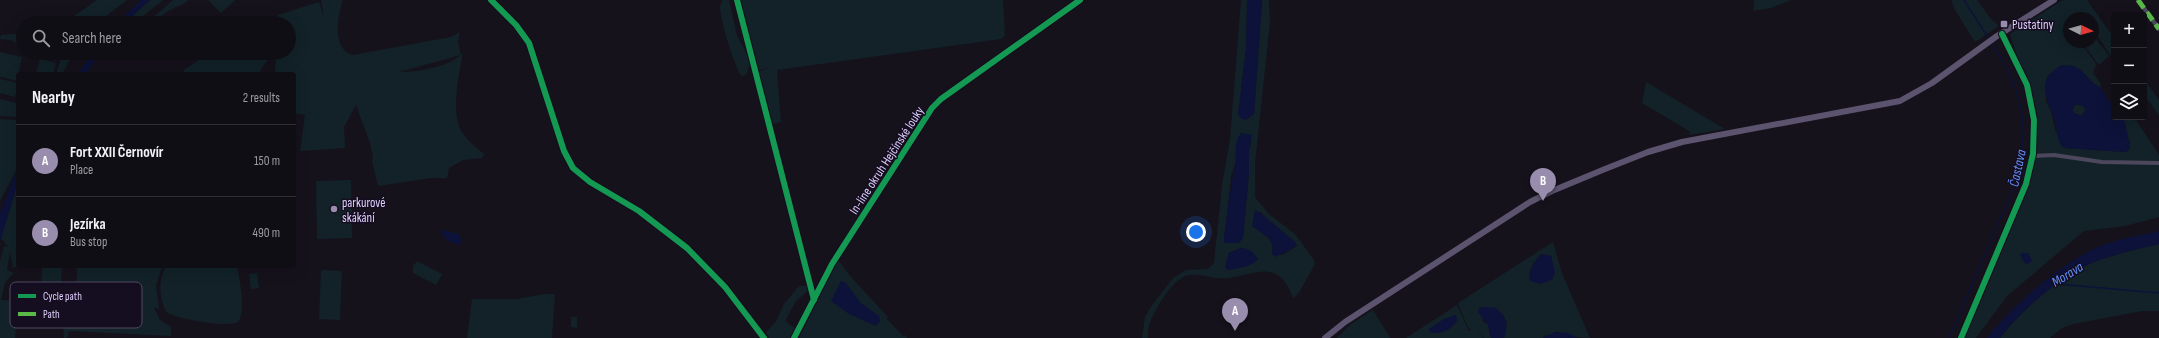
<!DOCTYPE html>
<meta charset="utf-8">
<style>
:root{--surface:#100e15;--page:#1e1c22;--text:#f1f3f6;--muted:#9c9ca0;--line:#302e34;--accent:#998dae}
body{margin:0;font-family:"Sofia Sans Condensed",sans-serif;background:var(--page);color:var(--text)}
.controls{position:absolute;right:12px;top:12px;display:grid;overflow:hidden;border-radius:4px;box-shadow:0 4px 16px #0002}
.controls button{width:36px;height:36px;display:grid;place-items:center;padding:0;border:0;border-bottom:1px solid var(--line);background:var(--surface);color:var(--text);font:20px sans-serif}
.compass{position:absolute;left:2063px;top:12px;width:36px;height:36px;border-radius:50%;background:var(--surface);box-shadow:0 4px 16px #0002;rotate:95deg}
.you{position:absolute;left:1196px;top:232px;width:14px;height:14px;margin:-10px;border:3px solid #fff;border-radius:50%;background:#1a73e8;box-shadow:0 0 0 6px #1a73e833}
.badge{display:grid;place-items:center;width:26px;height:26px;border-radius:50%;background:var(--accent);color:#fff;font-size:13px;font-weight:700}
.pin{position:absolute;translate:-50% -33px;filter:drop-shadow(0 1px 2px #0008)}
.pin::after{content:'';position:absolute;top:21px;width:14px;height:12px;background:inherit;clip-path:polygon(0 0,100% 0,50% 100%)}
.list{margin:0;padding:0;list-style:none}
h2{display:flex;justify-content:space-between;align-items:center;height:52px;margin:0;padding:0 16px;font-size:17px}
h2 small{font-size:13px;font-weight:400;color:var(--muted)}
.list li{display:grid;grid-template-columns:26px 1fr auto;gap:12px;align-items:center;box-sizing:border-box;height:72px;padding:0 16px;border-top:1px solid var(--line)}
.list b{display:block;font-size:15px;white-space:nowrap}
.list p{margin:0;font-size:13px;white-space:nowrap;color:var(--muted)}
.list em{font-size:13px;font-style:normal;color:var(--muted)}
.icon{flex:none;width:22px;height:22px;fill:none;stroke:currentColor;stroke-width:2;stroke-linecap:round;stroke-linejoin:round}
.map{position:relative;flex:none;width:2159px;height:338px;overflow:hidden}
.search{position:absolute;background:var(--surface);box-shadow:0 4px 16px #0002;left:16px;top:16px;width:280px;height:44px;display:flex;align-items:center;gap:10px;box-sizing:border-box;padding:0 14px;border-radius:22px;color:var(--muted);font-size:15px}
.panel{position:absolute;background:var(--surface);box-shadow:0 4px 16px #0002;left:16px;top:72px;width:280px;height:196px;border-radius:4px}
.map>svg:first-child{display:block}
</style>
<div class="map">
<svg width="2159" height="338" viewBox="0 0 2159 338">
<rect width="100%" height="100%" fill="#16121c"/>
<!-- green -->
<g fill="#122228" fill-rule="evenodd">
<path d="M97,0H127L97,23H64Z"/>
<path d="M150,0H163L134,23H125Z"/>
<path d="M173,0H189C178,9 163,9 157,23H140L143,20L149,21Z"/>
<path d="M208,0H235L221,13Z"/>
<path d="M321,0H343C337,16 332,50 353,55L451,37L460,32L458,42L461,55L399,72C419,72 449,67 463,53C459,75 449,116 464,135C470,143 477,148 484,154L482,158L463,160L449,168L447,178H431L378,186L372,161L373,157L370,143L356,105L344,127L345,148L300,151L305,115L294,113V74H275L276,53H289V23H277L278,15L319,2L324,17Z"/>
<path d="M722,0H729L737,36L751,61L746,75L742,76C735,71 719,15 720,6C721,4 722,2 722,0Z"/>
<path d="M739,0H1003L1005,36L1001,39L777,70L781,122L769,125L756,72L770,68L757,70Z"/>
<path d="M1241,0H1247L1246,50L1241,89L1246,119L1254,114L1262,2V0H1269L1270,22L1255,163V197L1269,214L1295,234L1314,260L1315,264L1299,293L1293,298C1279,259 1259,273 1228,278C1215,280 1202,273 1189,275C1173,278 1157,306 1151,320C1148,325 1148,332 1148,338H1142L1145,317L1152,305L1173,278L1186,270L1208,269L1214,263L1222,185L1230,139ZM1252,141L1249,150V173L1243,238L1224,243L1231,176L1235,165ZM1260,211L1270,223L1295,242L1297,246L1282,255L1272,251C1274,241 1267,237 1261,231ZM1241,248L1247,266L1228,270L1225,267L1229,253Z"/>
<path d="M1754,0H1791L1771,8L1753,11Z"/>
<path d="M1951,0H1977L1991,19L1999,26L1975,42L1955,10Z"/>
<path d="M2063,0H2087L2114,38V60L2096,34L2093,35V18H2069V42H2084L2082,44L2096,64L2093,73L2100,82L2101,88L2094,84L2081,70L2049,74L2046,80V101L2051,112L2055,130L2065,148L2126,152L2130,143L2122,117H2132L2134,121L2136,120L2159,155V217L2125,226L2084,231L2007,296L1976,338H1963L2027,184L2035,143L2036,121L2010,34Z"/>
<path d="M23,33V48L11,40L0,39L1,35Z"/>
<path d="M2094,36L2109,56L2099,65L2083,44L2093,42Z"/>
<path d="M0,52L22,57L17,81L0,77Z"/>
<path d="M25,53H58L56,61Z"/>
<path d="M63,53H74L62,74H56Z"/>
<path d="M209,53H272L258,74H184V70Z"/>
<path d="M40,59L56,63L53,74H36Z"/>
<path d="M0,79L18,83L15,97L0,93Z"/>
<path d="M2144,79L2159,100V115L2144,95Z"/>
<path d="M1646,82L1725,129L1689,135L1690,132L1686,129L1642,103Z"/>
<path d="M18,96V117L0,116V99L16,103Z"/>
<circle cx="2079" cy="110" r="6"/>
<path d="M0,119L18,120V167L0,201Z"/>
<path d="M351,180L352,238L317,239L316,181Z"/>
<path d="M18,182L19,266L13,268L10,252L7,270L14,273L5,282L1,300L25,301L24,326L16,325L15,338H0V261L4,246L8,247L1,238Z"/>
<path d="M1553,242L1562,273L1590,338L1546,335L1543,338H1504L1507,323L1502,313L1482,320L1488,325L1491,338H1484L1474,328L1483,338H1406L1457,305L1469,331L1472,329H1469C1465,320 1461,312 1458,303ZM1541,254L1551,256L1552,261L1529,274L1533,264Z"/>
<path d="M2159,244V311H2142L2073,324L2062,328L2050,338H2000C2021,310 2062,275 2094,262C2115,254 2138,249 2159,244Z"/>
<path d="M417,261L442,274L436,285L413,273V266Z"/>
<path d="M839,261L850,276L888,317L887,319L903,336L905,335L907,338H799L835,264Z"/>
<path d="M77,266H162L156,286L159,309L154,307L160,320L171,327V336L69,331L68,337L64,338L63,327L50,328V320H48L46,327H39L40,321L32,320L33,299H41L42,268L62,267L60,302L76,303Z"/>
<path d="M166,266H237C239,280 247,309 238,322C228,328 176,319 166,312C159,296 158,281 166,266Z"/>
<path d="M321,270L342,271L340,320L319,319Z"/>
<path d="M257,273L259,288L251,289L249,274Z"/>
<path d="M799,286H808L809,290L796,301L785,321L796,329L791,338H769L766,332L775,323L784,304Z"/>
<path d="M545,294H555L552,338H467L472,299H516Z"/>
<path d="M1373,310L1390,338H1337L1351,324Z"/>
<path d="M571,317H577V328L571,327Z"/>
</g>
<!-- water -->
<g fill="#0c1239" fill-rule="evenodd">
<path d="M141,0H150L124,23H117Z"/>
<path d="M1247,0H1262L1254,114L1246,120L1240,118L1238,113L1246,50Z"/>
<path d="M92,53H100L86,74H78Z"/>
<path d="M2062,65L2073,66L2081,70L2094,84L2101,88L2109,101L2114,104V117H2122L2125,122L2130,149L2126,152L2065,148L2061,146C2057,137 2057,128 2054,119C2047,97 2034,80 2062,65ZM2076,104L2085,107L2086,110L2081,116L2073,112V107Z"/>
<path d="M1241,133L1252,135L1249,150V173L1243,238L1239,243H1224V237C1227,213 1230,190 1235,166C1237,154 1233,143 1241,133Z"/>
<path d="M18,167V182L0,241V213Z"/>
<path d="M1255,210C1260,211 1287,236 1295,242L1297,246L1275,257L1272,254L1273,246L1269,238L1252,226Z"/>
<path d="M442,230L459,234L462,241L460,245L448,241L440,232Z"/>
<path d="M2159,231V244C2138,249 2115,254 2094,262C2062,275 2021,310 2000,338H1987C2013,305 2061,263 2100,246C2118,239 2140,236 2159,231Z"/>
<path d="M1241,248C1249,248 1253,252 1258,259C1252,267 1238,268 1228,270L1225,267L1229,253Z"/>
<path d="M2023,253H2028L2032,261L2026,265L2020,255Z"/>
<path d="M1541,254L1551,256L1555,272L1552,280L1540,284L1530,281C1528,269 1534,263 1541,254Z"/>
<path d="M841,281L845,282L861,303L879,316L880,321L876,326L849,314L831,301Z"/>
<path d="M1484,307L1496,308C1506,316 1509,326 1504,338H1491L1488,325L1478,312L1479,308Z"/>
<path d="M1456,315L1457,321C1450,330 1442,335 1430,332L1429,329L1444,319Z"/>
<path d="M1555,332L1568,333L1577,338H1543Z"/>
</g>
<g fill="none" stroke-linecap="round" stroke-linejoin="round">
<!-- stream -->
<g stroke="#0c1239" stroke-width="1.5">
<path d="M1964,0L1989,39"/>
<path d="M2057,284L2159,293"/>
<path d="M1949,338L2015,184C2031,126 2024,92 1991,42"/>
</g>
<!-- minor -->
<g stroke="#4d475d" stroke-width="4">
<path d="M491,0L516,25L529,43L564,151L573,168L590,182L639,211L687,248L725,287L764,338"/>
<path d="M2138,0L2159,29"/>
<path d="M2033,156L2054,155L2102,162L2159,163"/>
<path d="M794,338L814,300"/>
<path d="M1961,338L2026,184L2033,154L2034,120L2027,85L2002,34"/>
</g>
<!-- secondary -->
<path stroke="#5c546f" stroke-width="6" d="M1325,338L1345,322L1530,202L1552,191L1605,169L1648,152L1682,142L1900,101L1932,83L1997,36L2054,0"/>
<!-- quiet -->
<path stroke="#58b947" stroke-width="5" stroke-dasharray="10 5" stroke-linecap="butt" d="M2138,0L2159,29"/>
<defs>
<g id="cycleway">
<path d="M491,0L516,25L529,43L564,151L573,168L590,182L639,211L687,248L725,287L764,338"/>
<path d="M737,0L814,300"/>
<path d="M794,338L832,264L932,108L941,99L1080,0"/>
<path d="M1961,338L2026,184L2033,154L2034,120L2027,85L2002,34"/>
</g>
</defs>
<!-- cycleway casing -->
<use href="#cycleway" stroke="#150e20" stroke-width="8"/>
<!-- cycleway -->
<use href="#cycleway" stroke="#139951" stroke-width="6"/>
</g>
<!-- markers -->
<g fill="#998dae" stroke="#150e20" stroke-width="1.5">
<rect x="2000" y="20" width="8" height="8" rx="2"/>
<circle cx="334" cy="209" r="4"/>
</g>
<g text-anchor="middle" stroke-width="3" stroke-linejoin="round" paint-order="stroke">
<!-- poi labels -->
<g font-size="13" fill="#dfcffd" stroke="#150e20" text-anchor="start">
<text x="2012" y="29">Pustatiny</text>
<text x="342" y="207">parkurové<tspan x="342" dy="15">skákání</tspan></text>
</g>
<!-- street labels -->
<g font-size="13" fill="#dfcffd" stroke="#150e20">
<text transform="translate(886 160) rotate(-57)" y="5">In-line okruh Hejčínské louky</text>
</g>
<!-- water labels -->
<g font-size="14" font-style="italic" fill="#6290f8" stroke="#150e20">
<text transform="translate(2017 168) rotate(-78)" y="5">Častava</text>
<text transform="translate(2067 274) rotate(-32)" y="5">Morava</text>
</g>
</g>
<!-- legend -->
<rect x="10" y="282" width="132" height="46" rx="6" fill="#150e20" stroke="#524862" stroke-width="1"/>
<rect x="18" y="294" width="18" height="4" fill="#139951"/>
<rect x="18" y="312" width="18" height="4" fill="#58b947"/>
<g font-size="11" fill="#dfcffd">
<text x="43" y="300">Cycle path</text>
<text x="43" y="318">Path</text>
</g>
</svg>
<div class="controls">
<button>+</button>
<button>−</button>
<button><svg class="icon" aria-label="layers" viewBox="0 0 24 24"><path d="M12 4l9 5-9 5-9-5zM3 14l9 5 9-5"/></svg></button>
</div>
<svg class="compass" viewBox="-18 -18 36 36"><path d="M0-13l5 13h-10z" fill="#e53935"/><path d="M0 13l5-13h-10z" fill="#9c9ca0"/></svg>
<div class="you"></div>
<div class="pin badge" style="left:1235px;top:331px">A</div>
<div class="pin badge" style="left:1543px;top:201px">B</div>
<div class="search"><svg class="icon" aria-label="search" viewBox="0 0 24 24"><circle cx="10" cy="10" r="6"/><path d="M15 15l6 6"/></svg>Search here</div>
<section class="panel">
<h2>Nearby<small>2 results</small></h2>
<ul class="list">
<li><span class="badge">A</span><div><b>Fort XXII Černovír</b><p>Place</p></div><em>150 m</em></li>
<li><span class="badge">B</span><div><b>Jezírka</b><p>Bus stop</p></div><em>490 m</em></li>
</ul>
</section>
</div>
